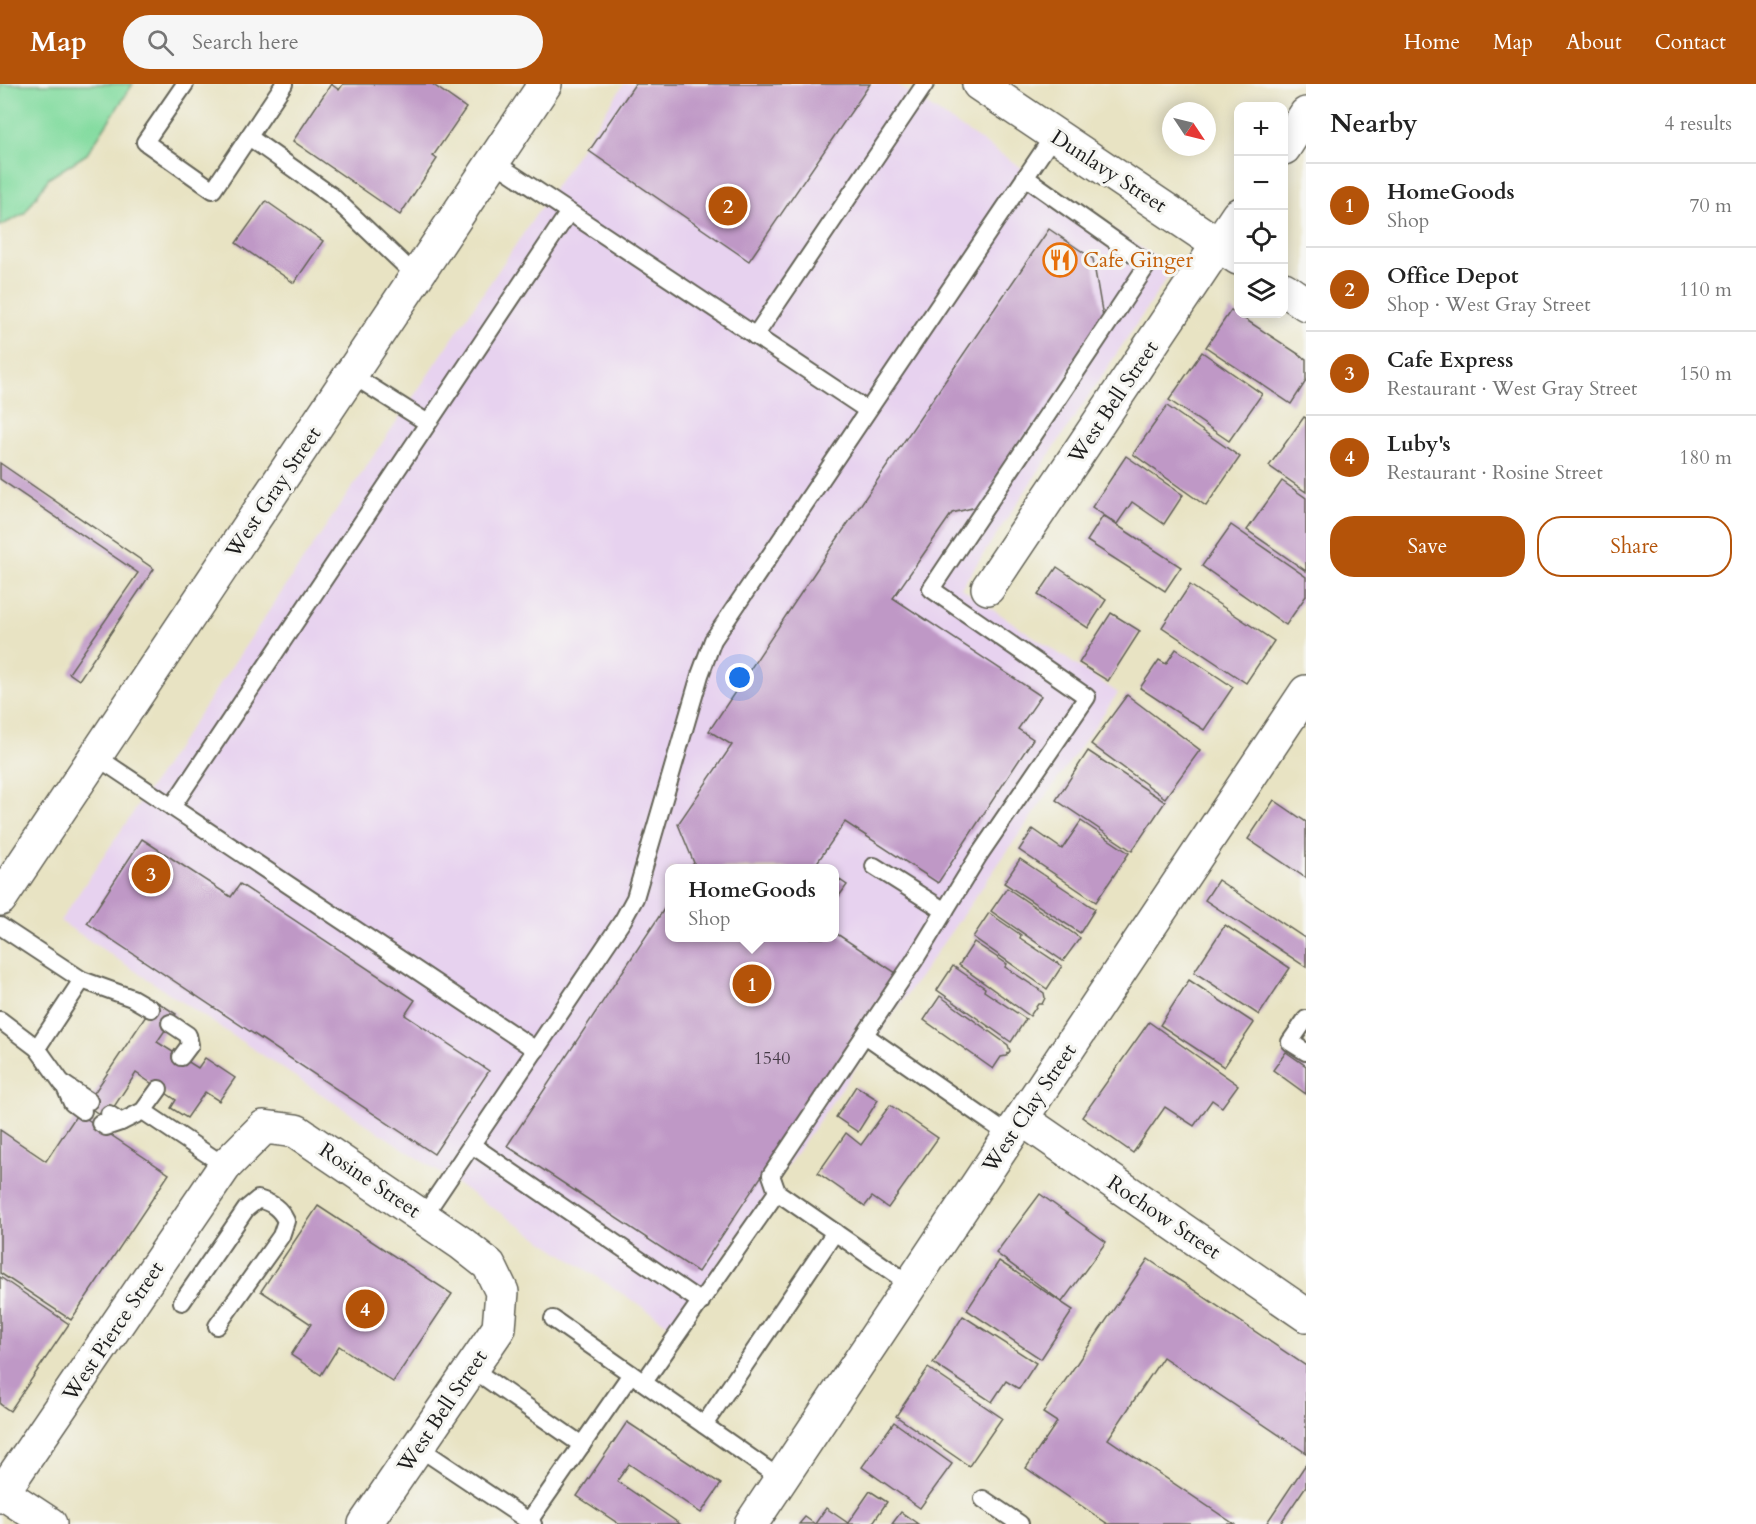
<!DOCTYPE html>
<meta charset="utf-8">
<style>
:root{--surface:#fff;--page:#f6f6f6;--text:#222;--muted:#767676;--line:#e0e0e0;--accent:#b45309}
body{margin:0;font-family:Cardo,serif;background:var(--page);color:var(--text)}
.controls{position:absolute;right:18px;top:18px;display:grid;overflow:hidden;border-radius:12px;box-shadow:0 3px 15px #0003}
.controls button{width:54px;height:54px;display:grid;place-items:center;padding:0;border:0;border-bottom:2px solid var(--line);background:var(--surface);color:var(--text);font:30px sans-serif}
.compass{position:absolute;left:1162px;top:18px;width:54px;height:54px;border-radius:50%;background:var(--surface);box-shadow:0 3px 15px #0003;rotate:125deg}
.you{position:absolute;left:740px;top:594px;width:21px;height:21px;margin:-15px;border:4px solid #fff;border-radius:50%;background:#1a73e8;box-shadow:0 0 0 9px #1a73e833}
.badge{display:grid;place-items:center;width:39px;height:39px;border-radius:50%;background:var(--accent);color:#fff;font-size:20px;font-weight:700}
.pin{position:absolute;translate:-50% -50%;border:3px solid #fff;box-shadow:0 2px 6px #0006}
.popup{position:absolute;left:665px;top:780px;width:174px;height:78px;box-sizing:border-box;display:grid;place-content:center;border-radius:12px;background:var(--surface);filter:drop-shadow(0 2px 4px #0005);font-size:20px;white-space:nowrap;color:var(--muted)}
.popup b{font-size:22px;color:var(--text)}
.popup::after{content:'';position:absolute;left:50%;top:100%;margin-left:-12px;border:12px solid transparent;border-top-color:var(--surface)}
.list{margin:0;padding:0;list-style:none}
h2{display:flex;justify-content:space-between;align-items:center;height:78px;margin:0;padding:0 24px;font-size:26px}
h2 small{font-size:20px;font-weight:400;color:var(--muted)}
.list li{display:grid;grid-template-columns:39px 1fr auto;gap:18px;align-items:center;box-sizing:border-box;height:84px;padding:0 24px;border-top:2px solid var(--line)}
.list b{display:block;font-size:22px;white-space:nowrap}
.list p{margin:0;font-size:20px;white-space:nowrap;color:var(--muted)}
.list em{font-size:20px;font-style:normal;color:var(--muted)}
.actions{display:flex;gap:12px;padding:18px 24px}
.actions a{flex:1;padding:14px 0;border:2px solid var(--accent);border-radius:24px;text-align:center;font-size:21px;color:var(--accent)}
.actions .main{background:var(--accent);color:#fff}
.icon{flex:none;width:33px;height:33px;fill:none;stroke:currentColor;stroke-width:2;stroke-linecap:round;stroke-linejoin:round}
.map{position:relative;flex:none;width:1306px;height:1440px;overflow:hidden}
header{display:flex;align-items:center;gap:36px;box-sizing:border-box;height:84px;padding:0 30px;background:var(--accent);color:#fff}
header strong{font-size:28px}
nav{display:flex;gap:33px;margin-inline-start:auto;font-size:21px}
.search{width:420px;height:54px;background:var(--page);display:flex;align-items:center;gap:15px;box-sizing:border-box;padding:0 21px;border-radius:33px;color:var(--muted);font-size:22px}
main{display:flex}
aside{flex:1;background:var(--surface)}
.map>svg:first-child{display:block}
</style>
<header>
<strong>Map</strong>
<div class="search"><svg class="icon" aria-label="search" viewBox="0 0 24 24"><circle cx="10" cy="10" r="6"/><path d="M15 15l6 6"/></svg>Search here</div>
<nav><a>Home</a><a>Map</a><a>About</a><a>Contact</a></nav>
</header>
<main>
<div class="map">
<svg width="1306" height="1440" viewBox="0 0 1306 1440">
<rect width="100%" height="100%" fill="#f6f6f2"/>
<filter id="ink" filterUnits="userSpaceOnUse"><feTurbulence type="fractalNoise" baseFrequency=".0167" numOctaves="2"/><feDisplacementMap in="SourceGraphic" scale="12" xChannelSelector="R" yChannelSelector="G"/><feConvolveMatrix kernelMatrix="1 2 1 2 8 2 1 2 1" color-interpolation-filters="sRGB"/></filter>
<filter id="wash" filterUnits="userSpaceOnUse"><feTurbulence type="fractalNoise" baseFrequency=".008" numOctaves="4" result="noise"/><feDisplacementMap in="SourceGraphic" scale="24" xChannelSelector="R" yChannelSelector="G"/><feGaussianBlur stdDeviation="1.35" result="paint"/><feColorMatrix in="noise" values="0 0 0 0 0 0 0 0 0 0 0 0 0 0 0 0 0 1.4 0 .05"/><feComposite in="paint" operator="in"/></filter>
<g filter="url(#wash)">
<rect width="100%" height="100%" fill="#e8e3c3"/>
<!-- built -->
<path fill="#e7d2ef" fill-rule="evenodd" d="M624,0H896L1173,185L961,504L1118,609L674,1244L60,837ZM670,784H834V854H670Z"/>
<!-- green -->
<path fill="#84dca0" stroke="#507c5e" stroke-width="1.5" d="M0,0H133L87,70L49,94L24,130L0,142Z"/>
<g id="blocks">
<!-- building -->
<g fill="#bf98c6">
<path d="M331,0L339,6L343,0H432L466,24L433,72L437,75L400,131L293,57Z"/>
<path d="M635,0H870L749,177L589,67Z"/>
<path d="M266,117L323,157L294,199L236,159Z"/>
<path d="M1049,145L1093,175L1103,233L976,423L952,429L893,514L1041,612L1018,645L1033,655L938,799L845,738L816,780L823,784H690L694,779L678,740L732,661L709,647L827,470Z"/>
<path d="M1231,226L1306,275V297L1291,320L1206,263Z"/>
<path d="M1202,268L1262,310L1229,357L1169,316Z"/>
<path d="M1167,322L1240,373L1206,422L1133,370Z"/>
<path d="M1304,333L1306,334V408L1269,382Z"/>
<path d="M1126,372L1183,411L1164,440L1132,418L1117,440L1092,423Z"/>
<path d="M0,379L154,485L79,596L69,589L138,489L0,395Z"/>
<path d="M1282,397L1306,414V487L1247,446Z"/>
<path d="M1103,432L1181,483L1165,507L1087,457Z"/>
<path d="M1231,441L1306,493V512L1286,541L1202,482Z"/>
<path d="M1057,483L1106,516L1088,544L1038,511Z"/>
<path d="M1190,501L1274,557L1246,599L1162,543Z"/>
<path d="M1111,529L1140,547L1108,597L1079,579Z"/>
<path d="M1176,565L1233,603L1204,646L1140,604L1159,576L1166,580Z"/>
<path d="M1127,611L1200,666L1165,714L1091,660Z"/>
<path d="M1088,667L1165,718L1132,767L1056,716Z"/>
<path d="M1274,716L1306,738V794L1248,755Z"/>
<path d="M1081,737L1129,769L1096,818L1019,766L1033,745L1062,765Z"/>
<path d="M142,755L231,813L240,800L415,916L405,931L489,987L434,1070L87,839Z"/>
<path d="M1020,775L1095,825L1080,849L1004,799Z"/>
<path d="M834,792L847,801L834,819Z"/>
<path d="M1218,796L1306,855V883L1205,816Z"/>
<path d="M1007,804L1080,854L1063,877L991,827Z"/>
<path d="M670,816V854H834V848L896,889L698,1188L507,1062Z"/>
<path d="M989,829L1021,851L1020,854L1062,882L1047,905L973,853Z"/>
<path d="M1225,841L1290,884L1259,931L1194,888Z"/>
<path d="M974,858L1007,880L1005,883L1044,909L1045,914L1042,920H1038L1030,932L959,881Z"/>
<path d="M953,882L985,904L984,907L1026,935L1011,958L937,906Z"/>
<path d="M1189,896L1254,939L1224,983L1160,941Z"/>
<path d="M940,912L1008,961L1010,967L1006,972L1001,973L993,985L924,936Z"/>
<path d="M156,917L176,930L157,958L198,984L205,974L235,994L219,1017L205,1008L187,1034L171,1024L176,1016L136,989L106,1035L86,1021Z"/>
<path d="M1149,938L1238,1001L1222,1023L1212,1016L1194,1042L1165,1023L1133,1069L1082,1033Z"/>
<path d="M1286,968L1306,982V1010L1273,986Z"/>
<path d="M856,1002L878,1016L858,1048L836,1033Z"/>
<path d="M890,1021L938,1054L888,1124L872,1113L865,1122L818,1089L846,1049L861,1061Z"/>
<path d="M78,1029L169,1090L71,1236L0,1189V1046L46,1077Z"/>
<path d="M1040,1110L1106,1158L1062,1218L996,1169Z"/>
<path d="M318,1122L452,1210L393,1298L339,1262L321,1291L291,1271L311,1240L261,1207Z"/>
<path d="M1148,1175L1306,1282V1369L1163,1273L1108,1355L1234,1440H1108L1026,1384L1057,1338L1043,1329Z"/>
<path d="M999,1177L1073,1226L1041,1275L967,1226Z"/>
<path d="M0,1193L69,1240L10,1327L0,1320Z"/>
<path d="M963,1232L1036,1279L1019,1305L1006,1297L992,1318L933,1279Z"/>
<path d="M928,1284L1002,1334L969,1382L896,1332Z"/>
<path d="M627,1338L721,1400L701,1429L629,1380L617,1397L680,1440H619L577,1412Z"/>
<path d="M894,1338L952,1380L920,1424L862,1383Z"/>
<path d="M1306,1380V1402L1280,1440H1266Z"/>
<path d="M870,1407L887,1418L872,1440H799L805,1433L815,1440L826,1424L848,1439Z"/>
<path d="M901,1428L918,1440H892Z"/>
</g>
</g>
</g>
<g filter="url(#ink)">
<use href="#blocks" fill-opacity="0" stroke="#636256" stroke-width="1.5"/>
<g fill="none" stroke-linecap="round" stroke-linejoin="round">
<defs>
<g id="lane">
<path d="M185,0L145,58L213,106L284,0"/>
<path d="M249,53L332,112L417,193"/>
<path d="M494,78L867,326"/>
<path d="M755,252L925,0"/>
<path d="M352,291L428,339"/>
<path d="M97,673L536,966"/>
<path d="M172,723L569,128"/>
<path d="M874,782L945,827"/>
<path d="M0,842L82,896L132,914L151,925"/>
<path d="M1306,935L1290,958L1306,968"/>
<path d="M0,936L37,964L62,999L89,1017"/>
<path d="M170,939L188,951L190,961L181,973"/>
<path d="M865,951L1010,1052"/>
<path d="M37,964L82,896"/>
<path d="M63,999L72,1019L83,1027"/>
<path d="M143,1027L225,1082"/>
<path d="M109,1030L121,1038L143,1027L159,1005"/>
<path d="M100,1039L106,1043L121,1038"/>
<path d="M472,1061L701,1218"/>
<path d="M777,1108L911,1201"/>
<path d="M423,1133L623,836L635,814L700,591L713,556L1054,51"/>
<path d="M182,1218L246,1125L258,1115C272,1119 280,1124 286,1137L281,1152L217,1242"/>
<path d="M553,1235L781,1395"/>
<path d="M471,1284L582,1361"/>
<path d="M644,1298L777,1108L771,1091L914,877L979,771L1087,613L931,505L1148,180L1025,93"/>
<path d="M704,1341L835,1148"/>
<path d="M418,1363L533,1440"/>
<path d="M983,1415L1020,1440"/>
<path d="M529,1437L631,1290"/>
</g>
<g id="street">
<path d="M1284,64L1306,30"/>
<path d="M988,504L1238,131"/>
<path d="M1022,1035L1306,1231"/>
<path d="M0,1412L225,1082L264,1043L296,1047L461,1159L489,1181L502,1208L499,1244L365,1440"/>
<path d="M751,1440L1306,608"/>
</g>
<g id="secondary">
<path d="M979,0L1238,174"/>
<path d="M1284,205L1306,220"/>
<path d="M0,815L545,0"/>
<path d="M0,1407L50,1440"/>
</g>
</defs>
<!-- lane casing -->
<use href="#lane" stroke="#636256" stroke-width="20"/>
<!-- street casing -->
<use href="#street" stroke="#636256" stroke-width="36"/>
<!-- secondary casing -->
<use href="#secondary" stroke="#636256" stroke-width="36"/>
<!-- lane -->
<use href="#lane" stroke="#fff" stroke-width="16"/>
<!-- street -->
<use href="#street" stroke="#fff" stroke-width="33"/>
<!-- secondary -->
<use href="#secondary" stroke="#fff" stroke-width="33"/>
</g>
</g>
<!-- icons -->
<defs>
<symbol id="restaurant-ring" viewBox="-11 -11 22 22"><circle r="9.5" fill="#f6f6f2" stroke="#e8710a" stroke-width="1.5"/><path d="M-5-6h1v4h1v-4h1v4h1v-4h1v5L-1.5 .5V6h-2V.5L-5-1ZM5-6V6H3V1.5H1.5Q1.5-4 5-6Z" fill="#e8710a"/></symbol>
</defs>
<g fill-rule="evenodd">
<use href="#restaurant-ring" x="1041" y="157" width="38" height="38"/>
</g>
<g text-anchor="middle" stroke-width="6" stroke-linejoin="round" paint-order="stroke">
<!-- number labels -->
<g font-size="18" fill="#453b46">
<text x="772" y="980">1540</text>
</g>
<!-- street labels -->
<g font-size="21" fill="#1c1c1c" stroke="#f6f6f2">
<text transform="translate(1109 87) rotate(33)" y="7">Dunlavy Street</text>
<text transform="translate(1113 318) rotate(-56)" y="7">West Bell Street</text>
<text transform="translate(273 408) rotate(-56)" y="7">West Gray Street</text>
<text transform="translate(1029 1024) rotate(-56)" y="7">West Clay Street</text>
<text transform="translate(370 1096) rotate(34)" y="7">Rosine Street</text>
<text transform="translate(1164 1133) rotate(34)" y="7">Rochow Street</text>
<text transform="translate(113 1247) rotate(-56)" y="7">West Pierce Street</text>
<text transform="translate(442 1327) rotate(-56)" y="7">West Bell Street</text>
</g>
<!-- food labels -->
<g font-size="21" fill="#c56008" stroke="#f6f6f2" text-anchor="start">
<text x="1083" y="183">Cafe Ginger</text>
</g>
</g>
</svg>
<div class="controls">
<button>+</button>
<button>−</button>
<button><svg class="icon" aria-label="locate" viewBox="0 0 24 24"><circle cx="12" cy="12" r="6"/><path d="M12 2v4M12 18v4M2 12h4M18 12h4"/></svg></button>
<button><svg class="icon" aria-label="layers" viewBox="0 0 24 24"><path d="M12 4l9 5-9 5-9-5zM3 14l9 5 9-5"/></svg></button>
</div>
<svg class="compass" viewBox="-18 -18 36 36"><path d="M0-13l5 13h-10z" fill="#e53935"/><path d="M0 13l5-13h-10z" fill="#767676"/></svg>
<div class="you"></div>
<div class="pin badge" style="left:752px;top:900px">1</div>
<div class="popup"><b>HomeGoods</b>Shop</div>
<div class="pin badge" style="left:728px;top:122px">2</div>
<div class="pin badge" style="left:151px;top:790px">3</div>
<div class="pin badge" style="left:365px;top:1225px">4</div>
</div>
<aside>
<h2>Nearby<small>4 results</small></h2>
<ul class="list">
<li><span class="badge">1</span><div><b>HomeGoods</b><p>Shop</p></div><em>70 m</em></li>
<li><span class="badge">2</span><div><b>Office Depot</b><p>Shop · West Gray Street</p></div><em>110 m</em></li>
<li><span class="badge">3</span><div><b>Cafe Express</b><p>Restaurant · West Gray Street</p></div><em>150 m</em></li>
<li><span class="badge">4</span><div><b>Luby's</b><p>Restaurant · Rosine Street</p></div><em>180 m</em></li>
</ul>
<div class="actions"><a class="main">Save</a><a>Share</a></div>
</aside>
</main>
